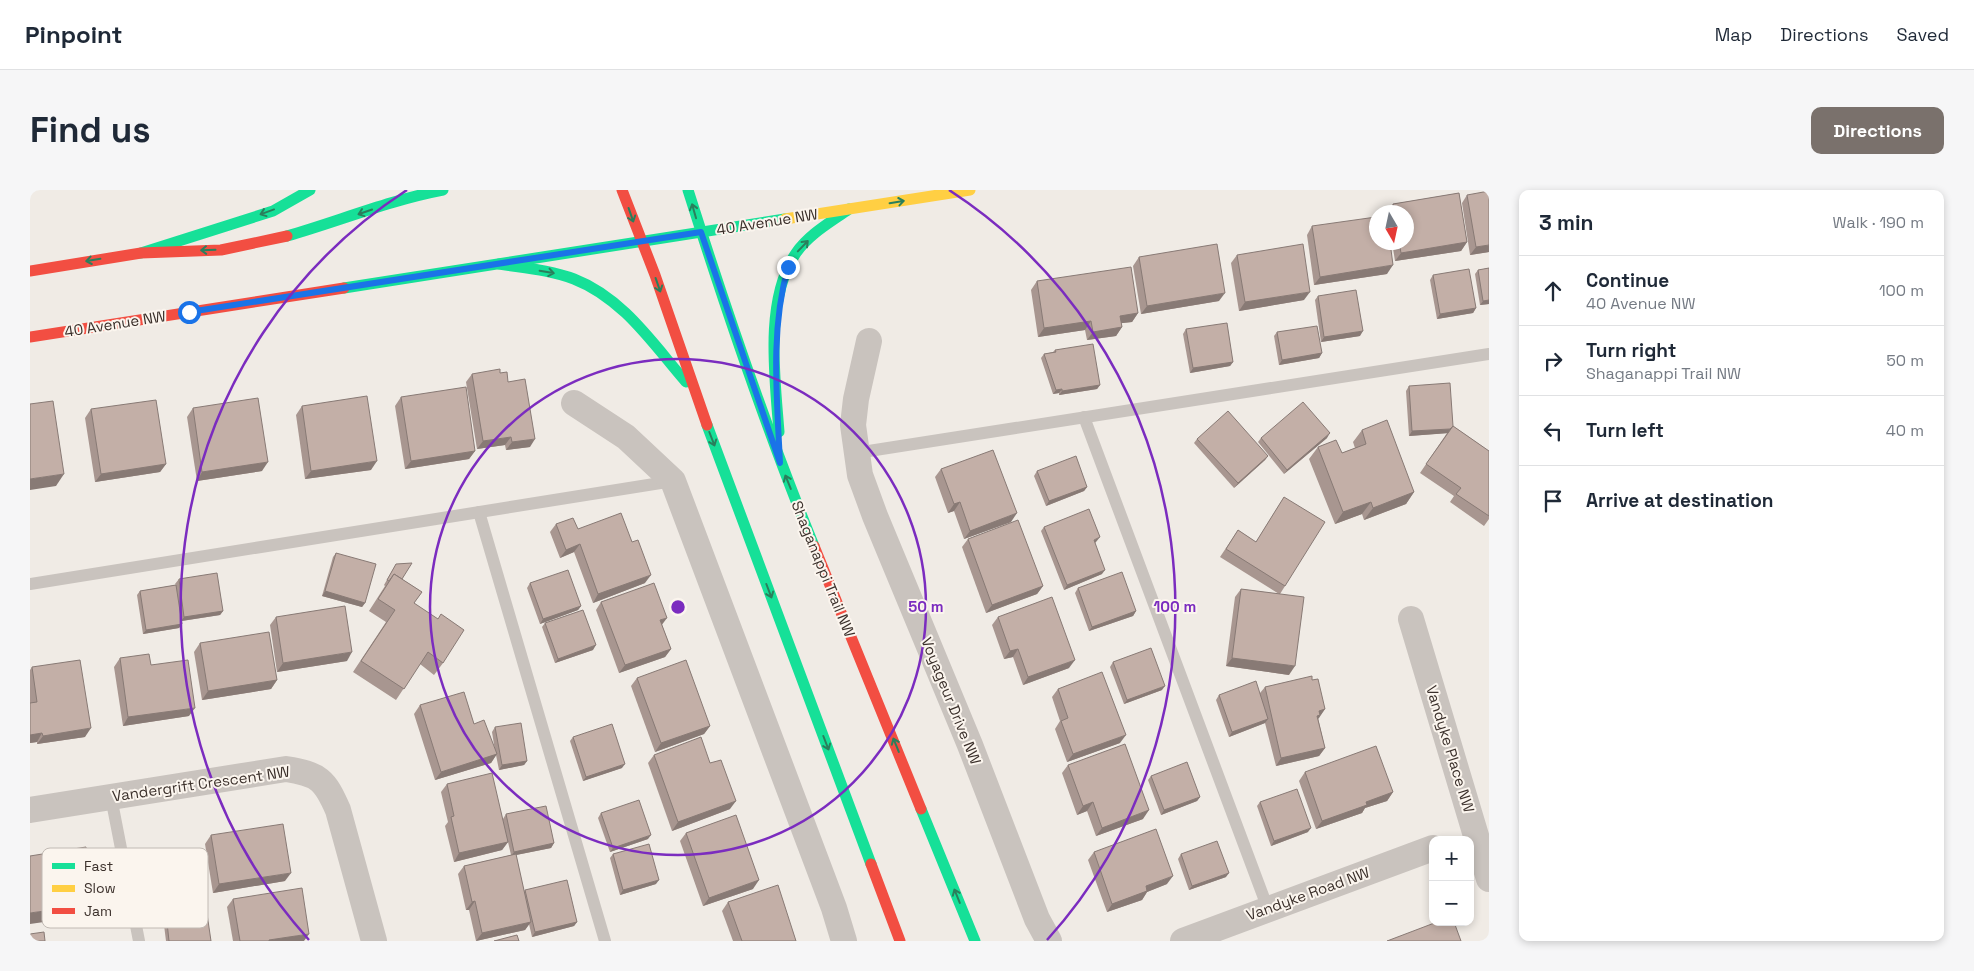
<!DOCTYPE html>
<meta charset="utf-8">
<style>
:root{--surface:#fff;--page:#f6f6f7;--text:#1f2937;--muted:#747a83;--line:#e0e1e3;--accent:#7a716c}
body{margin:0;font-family:"Space Grotesk",sans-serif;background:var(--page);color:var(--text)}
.controls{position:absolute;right:15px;bottom:15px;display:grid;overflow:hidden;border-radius:10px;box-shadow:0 2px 8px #0003}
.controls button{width:45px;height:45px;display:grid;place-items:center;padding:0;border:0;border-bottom:1px solid var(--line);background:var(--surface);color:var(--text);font:25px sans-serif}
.compass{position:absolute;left:1339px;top:15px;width:45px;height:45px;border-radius:50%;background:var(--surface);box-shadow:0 2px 8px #0003;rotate:171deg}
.stop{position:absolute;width:15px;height:15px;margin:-11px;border:4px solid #1a73e8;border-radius:50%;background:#fff}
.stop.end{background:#1a73e8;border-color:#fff;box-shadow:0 1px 5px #0008}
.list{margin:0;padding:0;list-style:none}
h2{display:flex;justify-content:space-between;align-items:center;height:65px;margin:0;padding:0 20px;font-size:21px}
h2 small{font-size:16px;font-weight:400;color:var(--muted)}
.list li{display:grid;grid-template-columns:32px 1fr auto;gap:15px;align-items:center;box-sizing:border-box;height:70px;padding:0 20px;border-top:1px solid var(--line)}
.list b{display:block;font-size:19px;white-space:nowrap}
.list p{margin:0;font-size:16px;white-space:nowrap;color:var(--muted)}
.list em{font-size:16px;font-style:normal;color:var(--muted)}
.icon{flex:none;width:28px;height:28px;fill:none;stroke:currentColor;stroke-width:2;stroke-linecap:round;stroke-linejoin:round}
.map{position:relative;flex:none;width:1459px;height:751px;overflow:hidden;border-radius:10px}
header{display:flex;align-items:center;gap:30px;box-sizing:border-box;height:70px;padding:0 25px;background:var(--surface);border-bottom:1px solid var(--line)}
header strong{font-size:24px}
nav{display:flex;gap:28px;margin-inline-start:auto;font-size:18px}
.intro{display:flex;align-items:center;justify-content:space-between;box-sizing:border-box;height:120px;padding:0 30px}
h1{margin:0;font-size:35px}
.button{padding:12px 22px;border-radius:10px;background:var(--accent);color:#fff;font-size:18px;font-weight:700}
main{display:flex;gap:30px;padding:0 30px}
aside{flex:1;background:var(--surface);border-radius:10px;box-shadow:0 2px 8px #0003}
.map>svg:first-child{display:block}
</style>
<header>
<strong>Pinpoint</strong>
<nav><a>Map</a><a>Directions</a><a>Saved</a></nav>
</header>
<div class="intro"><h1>Find us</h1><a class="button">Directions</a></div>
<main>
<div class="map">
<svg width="1459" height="751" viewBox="0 0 1459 751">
<rect width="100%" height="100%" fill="#f0ebe5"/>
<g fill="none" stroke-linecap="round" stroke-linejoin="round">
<!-- lane -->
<g stroke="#c9c3be" stroke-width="12">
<path d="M1054,227L1238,719"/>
<path d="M826,263L1459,164"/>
<path d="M449,322L575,751"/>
<path d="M0,394L643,291"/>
<path d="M81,607L109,751"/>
</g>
<!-- street -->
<g stroke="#c9c3be" stroke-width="26">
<path d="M839,151L826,209L823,235L830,285L845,326L940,555L1007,729L1019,751"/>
<path d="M544,213L596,247L643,291L804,718L814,751"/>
<path d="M1381,429L1459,689"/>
<path d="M0,620L256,579C289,584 295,590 308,620L344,751"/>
<path d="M1153,751L1403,658"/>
</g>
<!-- fast -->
<g stroke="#16e098" stroke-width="11">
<path d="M658,0C696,120 736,239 784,356"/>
<path d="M257,46C309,31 360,10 413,0"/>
<path d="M111,63L243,21L280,0"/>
<path d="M469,74C494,78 520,80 544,89C593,108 623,154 656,192"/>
<path d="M314,98L755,29"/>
<path d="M677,235L841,674"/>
<path d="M749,242C745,188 734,110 766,63C779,44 801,32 819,19"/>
<path d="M891,619L945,751"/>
</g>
<!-- slow -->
<path stroke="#ffcf43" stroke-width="11" d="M755,29L940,0"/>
<!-- jam -->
<g stroke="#f24e42" stroke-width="11">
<path d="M592,0L625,85L677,235"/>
<path d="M0,81L111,63L191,60L257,46"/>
<path d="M0,147L314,98"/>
<path d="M784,356L891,619"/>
<path d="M841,674L870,751"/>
</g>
</g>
<!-- wall -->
<g fill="#a89690">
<path d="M1429,3L1437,52L1431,61L1365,71L1362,52H1376V22H1357L1363,14Z"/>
<path d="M1437,5L1459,62L1440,65L1432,13Z"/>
<path d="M1282,36L1357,84L1284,95L1277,45Z"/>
<path d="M1207,65L1274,110L1209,121L1201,73Z"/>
<path d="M1109,67L1189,111L1111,124L1103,76Z"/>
<path d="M1459,78V114L1450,115L1445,84L1448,80Z"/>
<path d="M1403,85L1446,118L1443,123L1407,129L1400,90Z"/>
<path d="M1007,91L1108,123L1102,132L1091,133L1092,137L1086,146L1057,150L1055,140L1008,147L1001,100Z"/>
<path d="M1288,106L1330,146L1291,152L1285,110Z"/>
<path d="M1156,139L1203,172L1200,176L1160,183L1153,144Z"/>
<path d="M1247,142L1292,163L1289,168L1249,175L1244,146Z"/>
<path d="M1025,160L1070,195L1067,199L1029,205V203L1023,204L1011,168L1014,164L1023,162Z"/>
<path d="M470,183L478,192L500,257L476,260L475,255L447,259L436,192L442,184Z"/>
<path d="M1379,196L1423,236L1459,261V329L1454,336L1420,312L1424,306L1390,283L1417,243L1379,246L1376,201Z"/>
<path d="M371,207L445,261L439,269L375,279L365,216Z"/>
<path d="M272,216L341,280L275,289L266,225Z"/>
<path d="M163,218L232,281L167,291L157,227Z"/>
<path d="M61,219L136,274L130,282L65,292L55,228Z"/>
<path d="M1332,240L1384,302L1376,314L1334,330L1332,324L1305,334L1279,269L1288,257L1312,263L1325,258L1323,252Z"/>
<path d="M1231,248H1297L1254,284L1228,252Z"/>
<path d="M1167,249L1238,266L1235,270L1204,298L1164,253Z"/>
<path d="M911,279L981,332L934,349L924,321L918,323L905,287Z"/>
<path d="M1007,281L1057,297L1054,301L1016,316L1004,286Z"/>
<path d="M1254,307L1255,396L1250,404L1259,485L1196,476L1205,407L1211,399L1249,404L1190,367L1208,340L1226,352Z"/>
<path d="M526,334L602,352L615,393L563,413L544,362L530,368L520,342Z"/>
<path d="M1014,337L1066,352L1065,353L1072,384L1034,400L1011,341Z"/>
<path d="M938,349L1013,396L1007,404L956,423L932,357Z"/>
<path d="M306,363L335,413L332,417L292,406L303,367Z"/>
<path d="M366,374L372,389L392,402L384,413L413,473L404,485L390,474L366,510L323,482L356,432L339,421L355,396L354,395Z"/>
<path d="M149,389L193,421L190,425L152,431V434L149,438L113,444L107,405L110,401L146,395L145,394Z"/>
<path d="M500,393L551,416L548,420L510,434L497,398Z"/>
<path d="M1048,398L1106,421L1103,426L1059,441L1045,403Z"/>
<path d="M571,412L632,435L641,459L635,467L589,483L566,420Z"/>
<path d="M246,427L317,471L247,482L240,435Z"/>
<path d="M968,427L1039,478L993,495L983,467L974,469L962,435Z"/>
<path d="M515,433L563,460L525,473L512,437Z"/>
<path d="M170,453L247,490L241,499L172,510L164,462Z"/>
<path d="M90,468L159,526L93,536L84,477Z"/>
<path d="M1083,472L1132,500L1094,514L1080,477Z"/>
<path d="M2,477L55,547L7,554V552L0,553V480Z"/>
<path d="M607,488L680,536L674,544L625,562L601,496Z"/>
<path d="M1282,490L1295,519L1288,528L1295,558L1289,566L1246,576L1235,533L1199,547L1186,510L1189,505L1230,503L1235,497Z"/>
<path d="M1028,499L1090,553L1037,572L1025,539L1030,531L1022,507Z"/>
<path d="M390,515L444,534L465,561L462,542L465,537L497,571L494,575L469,580L466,565L461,573L405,590L384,524Z"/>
<path d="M543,547L592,578L553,591L540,551Z"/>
<path d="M624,565L680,573L700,619L642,641L618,573Z"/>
<path d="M1038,575L1113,629L1066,646L1057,621L1047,625L1032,583Z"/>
<path d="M1275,582L1363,602L1357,611L1335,618L1332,623L1286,639L1269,591Z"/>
<path d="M1121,586L1170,607L1167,611L1131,625L1118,590Z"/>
<path d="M417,594L473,629L476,624L524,653L521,658L486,665L494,702L495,700L547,732L544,736L502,747L499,734L495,740L446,751L439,720H436L428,684L434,676L481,665L478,652L472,660L424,672L415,636L418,632L411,602Z"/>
<path d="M1230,612L1278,642L1241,656L1227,616Z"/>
<path d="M571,623L618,649L580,662L568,628Z"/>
<path d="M656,643L723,699L673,716L650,651Z"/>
<path d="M181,645L255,691L183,703L175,654Z"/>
<path d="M1064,662L1137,694L1117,702L1112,710L1077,722L1058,670Z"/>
<path d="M583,664L626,694L590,705L580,668Z"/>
<path d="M1151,664L1196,687L1159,700L1148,669Z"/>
<path d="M130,668L160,702L157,706L131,710L126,672Z"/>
<path d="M203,709L274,751H203L197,717Z"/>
<path d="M698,712L766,751H703L692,721Z"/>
<path d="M136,723L181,751H136L133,727Z"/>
</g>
<!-- shaded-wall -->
<g fill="#887a75">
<path d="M1437,52L1431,61L1365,71L1371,63Z"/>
<path d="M1459,55V62L1440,65L1446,57Z"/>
<path d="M1363,75L1357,84L1284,95L1290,87Z"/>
<path d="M1280,102L1274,110L1209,121L1215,112Z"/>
<path d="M1195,103L1189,111L1111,124L1117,116Z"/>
<path d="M1459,110V114L1450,115L1453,111Z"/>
<path d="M1446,118L1443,123L1407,129L1410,124Z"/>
<path d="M1108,123L1102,132L1084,134L1090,126Z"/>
<path d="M1061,131L1055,140L1008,147L1014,138Z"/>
<path d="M1092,137L1086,146L1057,150L1063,142Z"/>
<path d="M1333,141L1330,146L1291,152L1294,147Z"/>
<path d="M1292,163L1289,168L1249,175L1252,170Z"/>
<path d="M1203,172L1200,176L1160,183L1163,178Z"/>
<path d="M1070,195L1067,199L1029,205L1032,201Z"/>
<path d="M1032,199L1029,203L1023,204L1026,200Z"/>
<path d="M1423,239L1420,243L1379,246L1382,241Z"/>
<path d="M1300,243L1297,248L1254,284L1257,280Z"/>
<path d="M481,247L475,255L447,259L453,251Z"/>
<path d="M505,249L500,257L476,260L482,252Z"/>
<path d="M445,261L439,269L375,279L381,271Z"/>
<path d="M1238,266L1235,270L1204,298L1208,293Z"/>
<path d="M347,271L341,280L275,289L281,281Z"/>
<path d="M238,272L232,281L167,291L172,282Z"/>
<path d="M136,274L130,282L65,292L71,284Z"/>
<path d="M34,284L26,296L0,300V289Z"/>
<path d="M1057,297L1054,301L1016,316L1019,311Z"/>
<path d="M1384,302L1376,314L1334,330L1343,318Z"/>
<path d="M930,312L924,321L918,323L924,314Z"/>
<path d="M1341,312L1332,324L1305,334L1313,322Z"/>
<path d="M987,323L981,332L934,349L940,341Z"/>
<path d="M1070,347L1066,352L1061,354L1064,350Z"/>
<path d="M550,354L544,362L530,368L536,360Z"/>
<path d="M1075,380L1072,384L1034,400L1037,395Z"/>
<path d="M621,385L615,393L563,413L568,404Z"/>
<path d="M1013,396L1007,404L956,423L962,415Z"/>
<path d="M295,401L335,413L332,417L292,406Z"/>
<path d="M551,416L548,420L510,434L513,429Z"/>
<path d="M193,421L190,425L151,431L154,427Z"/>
<path d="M1106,421L1103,426L1059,441L1062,437Z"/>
<path d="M637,428L631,436L630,430Z"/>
<path d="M152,434L149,438L113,444L116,440Z"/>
<path d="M566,455L563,460L525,473L528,469Z"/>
<path d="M641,459L635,467L589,483L595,475Z"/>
<path d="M988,459L983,467L974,469L980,461Z"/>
<path d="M322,462L317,471L247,482L253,473Z"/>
<path d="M1202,468L1265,476L1259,485L1196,476Z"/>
<path d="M1045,470L1039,478L993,495L998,487Z"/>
<path d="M247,490L241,499L172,510L178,501Z"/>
<path d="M1135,496L1132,500L1094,514L1097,510Z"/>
<path d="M165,518L159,526L93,536L98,527Z"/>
<path d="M1295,519L1289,528L1284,533L1289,521Z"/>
<path d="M1238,529L1235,533L1199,547L1202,542Z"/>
<path d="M680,536L674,544L625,562L631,553Z"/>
<path d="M61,538L55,547L7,554L13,546Z"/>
<path d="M12,543L7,552L0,553V545Z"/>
<path d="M1096,545L1090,553L1037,572L1043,564Z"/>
<path d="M1295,558L1289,566L1246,576L1251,568Z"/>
<path d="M467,564L461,573L405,590L411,582Z"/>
<path d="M497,571L494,575L469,580L472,575Z"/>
<path d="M595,574L592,578L553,591L556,587Z"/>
<path d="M1363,602L1357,611L1335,618L1332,623L1286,639L1292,631L1336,612Z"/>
<path d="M1170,607L1167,611L1131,625L1134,620Z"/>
<path d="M706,611L700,619L642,641L648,632Z"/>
<path d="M1063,612L1057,621L1047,625L1053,616Z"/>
<path d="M1119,620L1113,629L1066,646L1072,638Z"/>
<path d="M1281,638L1278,642L1241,656L1244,651Z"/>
<path d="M621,645L618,649L580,662L583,658Z"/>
<path d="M478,652L472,660L424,672L429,663Z"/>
<path d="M524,653L521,658L481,666L484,662Z"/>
<path d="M261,683L255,691L183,703L189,694Z"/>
<path d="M1199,683L1196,687L1159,700L1162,696Z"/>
<path d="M1143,686L1137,694L1117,702L1112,710L1077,722L1082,714L1116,696Z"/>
<path d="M629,690L626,694L590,705L593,700Z"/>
<path d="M729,690L723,699L673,716L679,708Z"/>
<path d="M62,700L54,711L19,716L27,705Z"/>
<path d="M160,702L157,706L131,710L134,705Z"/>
<path d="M445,711L439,720H436L442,712Z"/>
<path d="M29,719L21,731L0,734V723Z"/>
<path d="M501,732L495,740L446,751L452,743Z"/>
<path d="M547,732L544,736L502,747L505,742Z"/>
<path d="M279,744L274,751H238L239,750Z"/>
</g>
<!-- building -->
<g fill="#c3afa7" stroke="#887a75">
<path d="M1459,1V55L1446,57L1437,5Z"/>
<path d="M1429,3L1437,52L1371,63L1369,52H1376V22H1364L1363,14Z"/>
<path d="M1346,27V52H1360L1363,75L1290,87L1282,36Z"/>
<path d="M1187,54L1195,103L1117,116L1109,67Z"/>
<path d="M1273,54L1280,102L1215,112L1207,65Z"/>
<path d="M1101,77L1108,123L1090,126L1092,137L1063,142L1061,131L1014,138L1007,91Z"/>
<path d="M1459,78V110L1453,111L1448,80Z"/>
<path d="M1439,79L1446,118L1410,124L1403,85Z"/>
<path d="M1326,100L1333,141L1294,147L1288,106Z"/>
<path d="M1197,133L1203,172L1163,178L1156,139Z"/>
<path d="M1287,136L1292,163L1252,170L1247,142Z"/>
<path d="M1063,154L1070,195L1032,201V199L1026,200L1014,164L1026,162L1025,160Z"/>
<path d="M470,179V183L477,182L478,192L495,189L505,249L482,252L481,247L453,251L442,184Z"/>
<path d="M1420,193L1423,236L1420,239L1382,241L1379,196Z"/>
<path d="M436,197L445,261L381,271L371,207Z"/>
<path d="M337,206L347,271L281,281L272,216Z"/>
<path d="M228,208L238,272L172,282L163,218Z"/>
<path d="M126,210L136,274L71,284L61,219Z"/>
<path d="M23,211L34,284L0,289V214Z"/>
<path d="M1273,212L1300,243L1257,280L1231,248Z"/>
<path d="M1198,221L1238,266L1208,293L1167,249Z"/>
<path d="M1357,230L1384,302L1343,318L1341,312L1313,322L1288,257L1306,250L1312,263L1336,254L1332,240Z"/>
<path d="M1423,236L1459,261V326L1426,304L1431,298L1396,274Z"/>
<path d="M963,260L987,323L940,341L930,312L924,314L911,279Z"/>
<path d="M1046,266L1057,297L1019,311L1007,281Z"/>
<path d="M1254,307L1295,332L1255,396L1196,359L1208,340L1226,352Z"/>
<path d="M1059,319L1070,347L1064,350L1075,380L1037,395L1014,337Z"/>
<path d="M591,323L602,352L608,350L621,385L568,404L550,354L536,360L526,334L543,328L548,339Z"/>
<path d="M988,330L1013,396L962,415L938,349Z"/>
<path d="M306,363L346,374L335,413L295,401Z"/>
<path d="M382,373L372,389L364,384L359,391L357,390L366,374Z"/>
<path d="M538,380L551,416L513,429L500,393Z"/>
<path d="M1092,382L1106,421L1062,437L1048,398Z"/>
<path d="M187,383L193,421L154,427L149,389Z"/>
<path d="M364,384L392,402L384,413L408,429L411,424L434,440L413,473L398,462L374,499L331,471L365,420L348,409Z"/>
<path d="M624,393L637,428L630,430L641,459L595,475L571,412Z"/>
<path d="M146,395L152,434L116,440L110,401Z"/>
<path d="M1211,399L1274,407L1265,476L1202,468Z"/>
<path d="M1022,407L1045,470L998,487L988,459L980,461L968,427Z"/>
<path d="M315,416L322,462L253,473L246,427Z"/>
<path d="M553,420L566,455L528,469L515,433Z"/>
<path d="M239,442L247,490L178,501L170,453Z"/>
<path d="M1121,458L1135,496L1097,510L1083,472Z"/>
<path d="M119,464L121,475L158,470L165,518L98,527L90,468Z"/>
<path d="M50,470L61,538L13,546L12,543L0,545V513L7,512L2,477Z"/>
<path d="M656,470L680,536L631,553L607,488Z"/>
<path d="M1072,482L1096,545L1043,564L1031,531L1038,528L1028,499Z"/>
<path d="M1282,486V490L1288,489L1295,519L1289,521L1290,525L1287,526L1295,558L1251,568L1235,497Z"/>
<path d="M1226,491L1238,529L1202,542L1189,505Z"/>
<path d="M434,502L444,534L454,530L467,564L411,582L390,515Z"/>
<path d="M491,533L497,571L472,575L465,537Z"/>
<path d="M582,534L595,574L556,587L543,547Z"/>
<path d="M671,547L680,573L691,570L706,611L648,632L624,565Z"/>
<path d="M1095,554L1119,620L1072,638L1063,612L1053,616L1038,575Z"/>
<path d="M1346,556L1363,602L1336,612L1337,615L1292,631L1275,582Z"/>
<path d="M1157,572L1170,607L1134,620L1121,586Z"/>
<path d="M462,583L478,652L429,663L421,627L424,626L417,594Z"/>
<path d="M1267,599L1281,638L1244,651L1230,612Z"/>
<path d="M609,610L621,645L583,658L571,623Z"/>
<path d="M516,616L524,653L484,662L476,624Z"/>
<path d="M706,625L729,690L679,708L656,643Z"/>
<path d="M253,634L261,683L189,694L181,645Z"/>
<path d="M1126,639L1143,686L1116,696L1117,701L1082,714L1064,662Z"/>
<path d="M1187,651L1199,683L1162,696L1151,664Z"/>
<path d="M619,654L629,690L593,700L583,664Z"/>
<path d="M56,657L62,700L27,705L29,719L0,723V666Z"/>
<path d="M486,664L501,732L452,743L445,711L442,712L434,676Z"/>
<path d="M537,690L547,732L505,742L495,700Z"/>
<path d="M748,695L766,751H712L698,712Z"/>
<path d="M272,698L279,744L239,750V751H210L203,709Z"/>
<path d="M176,717L181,751H139L136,723Z"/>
<path d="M1407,732H1424L1431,751H1357Z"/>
<path d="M14,742L15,751H0V744Z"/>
<path d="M487,745L489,751H464Z"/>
</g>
<!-- one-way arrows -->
<defs><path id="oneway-shaft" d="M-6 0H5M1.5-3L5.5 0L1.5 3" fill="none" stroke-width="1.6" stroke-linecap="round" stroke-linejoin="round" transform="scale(1.25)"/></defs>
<g stroke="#2a7f5c">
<use href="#oneway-shaft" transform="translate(867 12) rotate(-9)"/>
<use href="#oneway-shaft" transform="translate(664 21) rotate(-106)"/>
<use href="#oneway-shaft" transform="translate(237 22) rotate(160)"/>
<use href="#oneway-shaft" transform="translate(335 22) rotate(161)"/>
<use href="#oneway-shaft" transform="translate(601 25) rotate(71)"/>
<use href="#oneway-shaft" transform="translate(773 56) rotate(-46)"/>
<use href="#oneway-shaft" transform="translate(178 60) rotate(178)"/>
<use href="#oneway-shaft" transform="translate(63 70) rotate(171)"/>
<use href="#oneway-shaft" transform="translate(517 82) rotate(10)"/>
<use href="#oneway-shaft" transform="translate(628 95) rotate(71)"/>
<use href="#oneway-shaft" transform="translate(682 249) rotate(69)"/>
<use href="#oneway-shaft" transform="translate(758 292) rotate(-112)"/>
<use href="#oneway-shaft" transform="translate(739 401) rotate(69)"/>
<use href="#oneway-shaft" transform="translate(796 553) rotate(69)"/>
<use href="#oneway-shaft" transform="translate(866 555) rotate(-112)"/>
<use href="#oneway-shaft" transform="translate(927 706) rotate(-112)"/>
</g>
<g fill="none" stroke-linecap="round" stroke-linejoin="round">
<!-- route -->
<path stroke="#1a73e8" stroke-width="6" d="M159,122L671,42L750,273C747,207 740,141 758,77"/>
</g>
<!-- distance rings -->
<g fill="none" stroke="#7b2cbf" stroke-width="2.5">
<circle cx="648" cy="417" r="248"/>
<path d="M279 750A497 497 0 0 1 377 0M919 0A497 497 0 0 1 1017 750"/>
</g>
<g text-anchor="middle" stroke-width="4" stroke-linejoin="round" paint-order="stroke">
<!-- street labels -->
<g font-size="15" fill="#3b302b" stroke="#fbf5ee">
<text transform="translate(737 32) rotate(-9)" y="5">40 Avenue NW</text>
<text transform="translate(85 134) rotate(-9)" y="5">40 Avenue NW</text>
<text transform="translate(793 379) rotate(68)" y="5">Shaganappi Trail NW</text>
<text transform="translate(921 511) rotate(68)" y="5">Voyageur Drive NW</text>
<text transform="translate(1420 559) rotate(73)" y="5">Vandyke Place NW</text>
<text transform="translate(171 594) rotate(-8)" y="5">Vandergrift Crescent NW</text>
<text transform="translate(1278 704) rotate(-20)" y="5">Vandyke Road NW</text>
</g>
</g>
<!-- legend -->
<rect x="12" y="658" width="166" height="80" rx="8" fill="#fbf5ee" stroke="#c1bab4" stroke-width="1"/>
<rect x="22" y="673" width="23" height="6" fill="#16e098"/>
<rect x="22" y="695" width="23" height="7" fill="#ffcf43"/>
<rect x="22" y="718" width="23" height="6" fill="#f24e42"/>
<g font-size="14" fill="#3b302b">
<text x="54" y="681">Fast</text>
<text x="54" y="703">Slow</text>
<text x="54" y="726">Jam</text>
</g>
<circle cx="648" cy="417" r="8" fill="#7b2cbf" stroke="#fbf5ee" stroke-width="2.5"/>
<g font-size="15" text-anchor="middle" font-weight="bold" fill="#7b2cbf" stroke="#fbf5ee" stroke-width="4" stroke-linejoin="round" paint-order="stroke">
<text x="896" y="422">50 m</text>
<text x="1145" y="422">100 m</text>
</g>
</svg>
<div class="controls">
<button>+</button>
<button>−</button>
</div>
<svg class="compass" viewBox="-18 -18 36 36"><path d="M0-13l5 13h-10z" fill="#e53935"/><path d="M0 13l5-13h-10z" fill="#747a83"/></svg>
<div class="stop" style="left:159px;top:122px"></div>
<div class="stop end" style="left:758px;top:77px"></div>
</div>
<aside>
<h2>3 min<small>Walk · 190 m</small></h2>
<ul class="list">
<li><svg class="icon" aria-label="ahead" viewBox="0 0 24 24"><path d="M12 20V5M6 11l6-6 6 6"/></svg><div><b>Continue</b><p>40 Avenue NW</p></div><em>100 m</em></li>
<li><svg class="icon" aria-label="right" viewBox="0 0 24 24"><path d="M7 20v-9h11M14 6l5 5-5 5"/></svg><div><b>Turn right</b><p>Shaganappi Trail NW</p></div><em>50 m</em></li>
<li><svg class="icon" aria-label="left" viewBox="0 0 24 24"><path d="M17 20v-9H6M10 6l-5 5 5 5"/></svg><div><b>Turn left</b></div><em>40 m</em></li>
<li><svg class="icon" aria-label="arrive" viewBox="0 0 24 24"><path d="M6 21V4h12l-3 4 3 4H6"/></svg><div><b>Arrive at destination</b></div></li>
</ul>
</aside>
</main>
